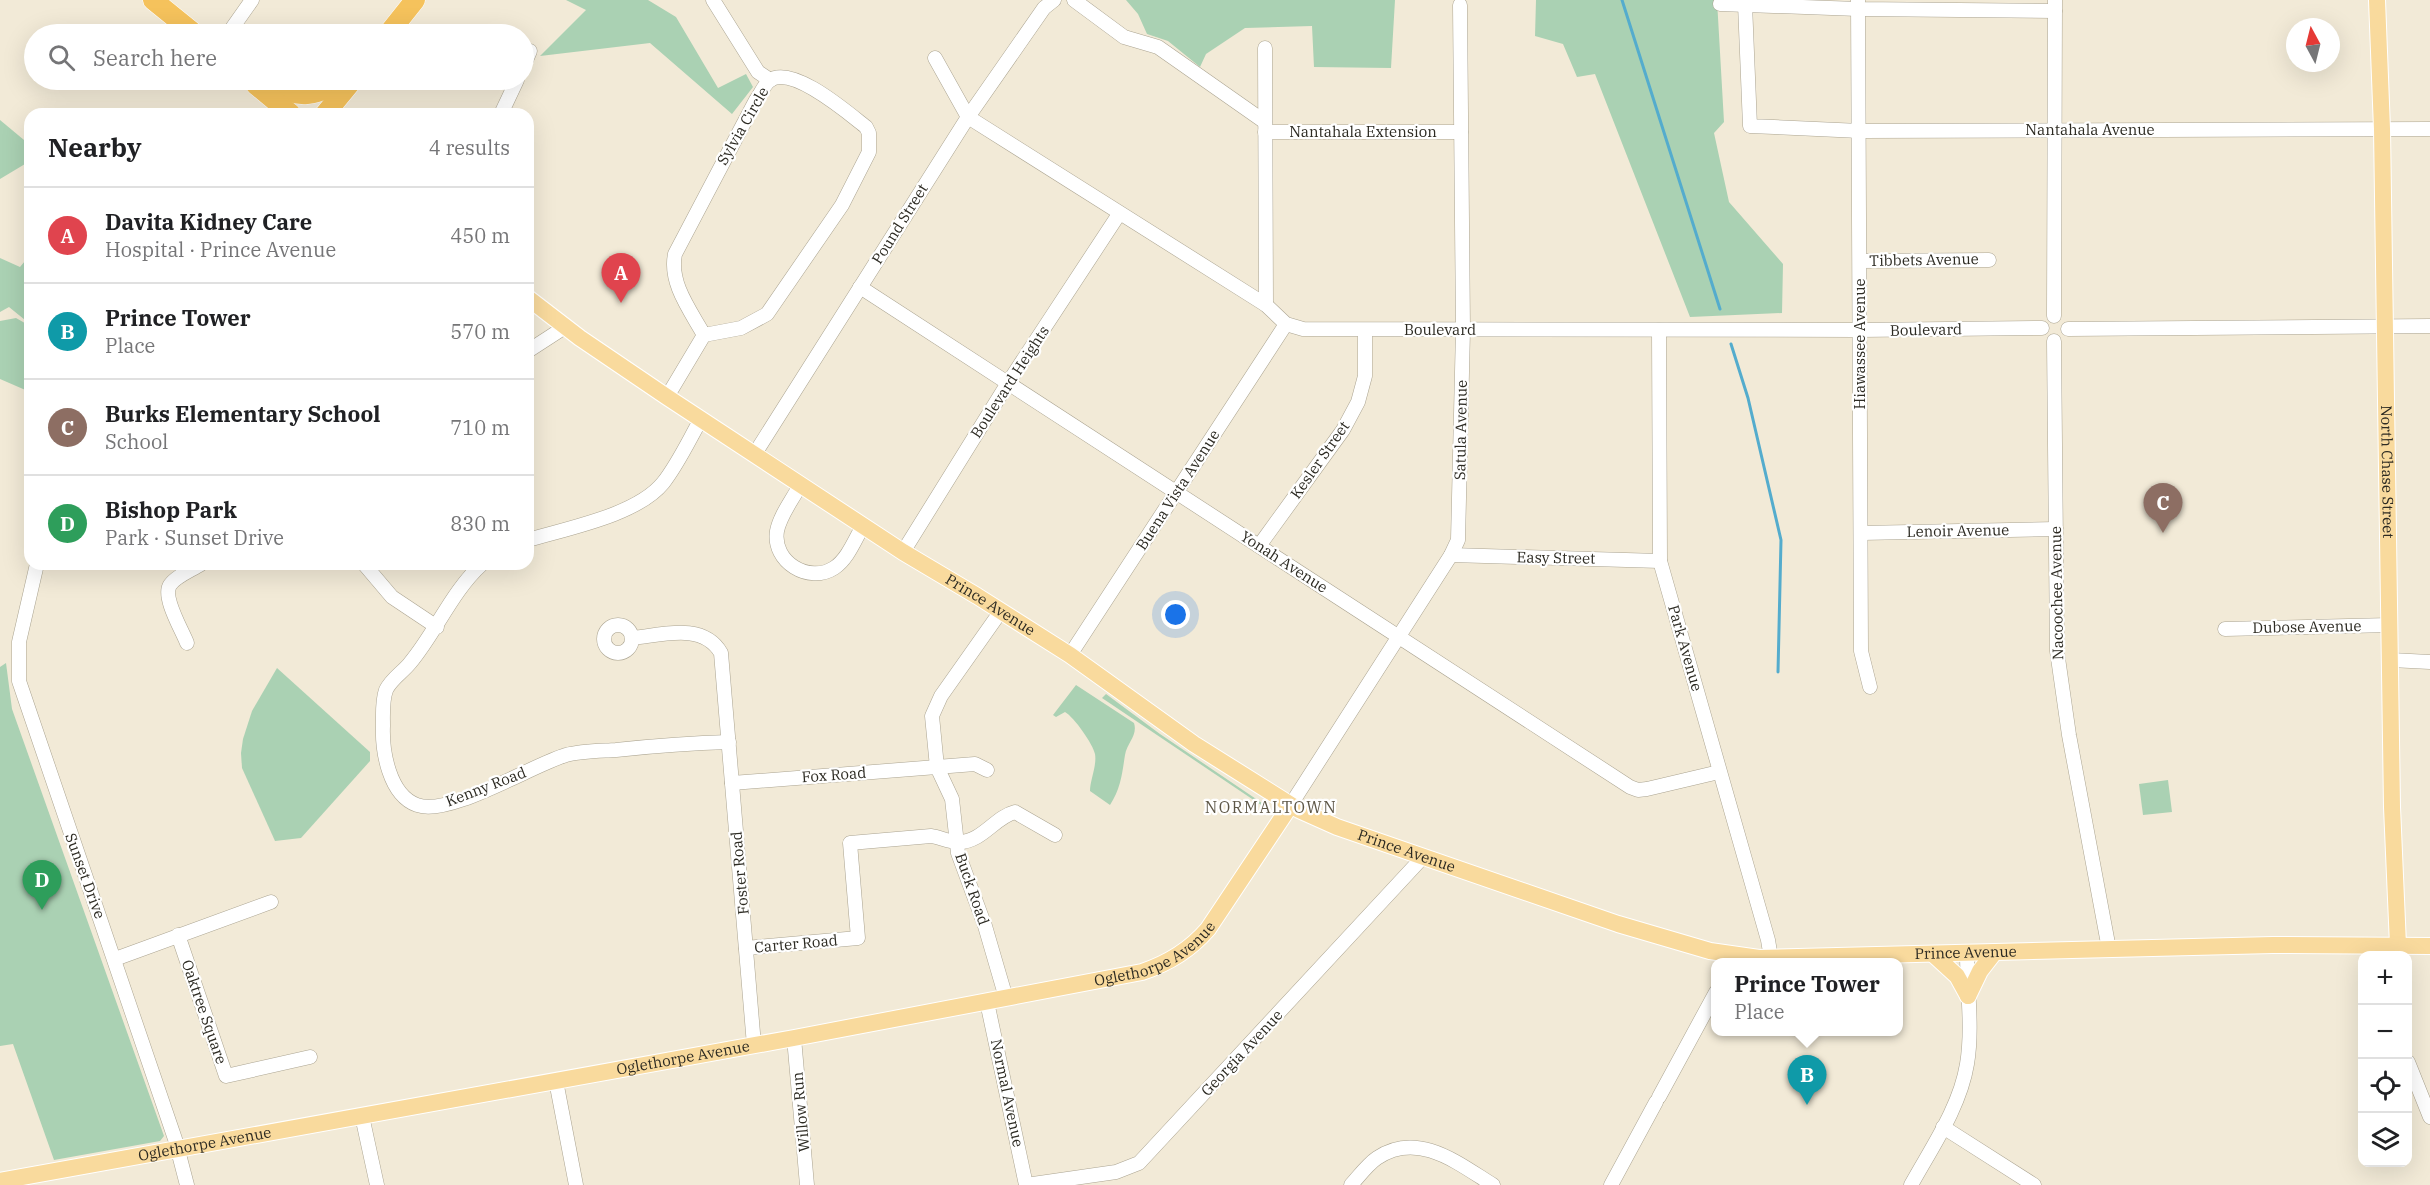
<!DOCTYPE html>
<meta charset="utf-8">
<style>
:root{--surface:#fff;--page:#f2f2f2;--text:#202124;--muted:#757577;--line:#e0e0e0;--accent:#2563eb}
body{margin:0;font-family:"IBM Plex Serif",serif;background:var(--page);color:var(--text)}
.controls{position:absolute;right:18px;bottom:18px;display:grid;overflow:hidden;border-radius:12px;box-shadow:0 6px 24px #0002}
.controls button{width:54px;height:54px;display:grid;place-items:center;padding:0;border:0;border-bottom:2px solid var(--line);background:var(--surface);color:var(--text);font:30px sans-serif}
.compass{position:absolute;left:2286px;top:18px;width:54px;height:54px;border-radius:50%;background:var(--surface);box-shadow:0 6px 24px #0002;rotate:353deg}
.you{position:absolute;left:1176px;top:615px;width:21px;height:21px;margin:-15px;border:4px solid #fff;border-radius:50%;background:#1a73e8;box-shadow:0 0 0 9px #1a73e833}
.badge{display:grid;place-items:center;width:39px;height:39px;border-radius:50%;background:var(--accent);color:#fff;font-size:20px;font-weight:700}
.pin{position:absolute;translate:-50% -50px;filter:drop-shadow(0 2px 3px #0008)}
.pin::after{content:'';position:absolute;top:32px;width:21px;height:18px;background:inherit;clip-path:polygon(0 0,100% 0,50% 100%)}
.popup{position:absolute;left:1711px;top:958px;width:192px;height:78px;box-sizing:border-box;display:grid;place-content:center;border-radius:12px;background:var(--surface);filter:drop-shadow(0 2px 4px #0005);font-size:20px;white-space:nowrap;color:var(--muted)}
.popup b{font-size:22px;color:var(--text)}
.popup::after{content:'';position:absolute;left:50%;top:100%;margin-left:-12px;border:12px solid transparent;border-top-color:var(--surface)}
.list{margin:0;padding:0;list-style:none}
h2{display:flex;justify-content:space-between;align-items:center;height:78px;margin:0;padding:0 24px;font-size:26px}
h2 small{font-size:20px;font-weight:400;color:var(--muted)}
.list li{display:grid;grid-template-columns:39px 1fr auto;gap:18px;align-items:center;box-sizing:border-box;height:96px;padding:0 24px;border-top:2px solid var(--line)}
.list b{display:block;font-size:22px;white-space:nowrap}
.list p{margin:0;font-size:20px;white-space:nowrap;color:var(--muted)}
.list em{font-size:20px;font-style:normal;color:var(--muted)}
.icon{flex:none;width:33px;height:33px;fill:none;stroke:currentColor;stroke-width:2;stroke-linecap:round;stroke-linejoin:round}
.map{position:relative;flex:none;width:2430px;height:1185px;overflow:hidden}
.search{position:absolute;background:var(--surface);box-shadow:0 6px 24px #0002;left:24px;top:24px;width:510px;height:66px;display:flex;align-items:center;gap:15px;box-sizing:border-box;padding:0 21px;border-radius:33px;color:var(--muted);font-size:22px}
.panel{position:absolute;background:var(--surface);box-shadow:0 6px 24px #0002;left:24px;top:108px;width:510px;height:462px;border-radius:18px}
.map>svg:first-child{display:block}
</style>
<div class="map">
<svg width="2430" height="1185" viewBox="0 0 2430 1185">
<rect width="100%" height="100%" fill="#f2ead7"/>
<!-- green -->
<g fill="#aad1b3">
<path d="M566,0H648L676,17L718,88L746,74L753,87L732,114L650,43L540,56L586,10Z"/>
<path d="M1126,0H1395L1391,68L1314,67L1312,26L1245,28L1206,54L1200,67L1168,41L1147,34L1138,14Z"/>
<path d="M1536,0H1717L1724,122L1714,133L1729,202L1783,264L1782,313L1690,317L1595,74L1577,77L1563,44L1535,36Z"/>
<path d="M0,120L30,145V161L0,179Z"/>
<path d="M30,255V324L9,307L0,312V258L20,267Z"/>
<path d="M16,318L30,326V392L0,379V321Z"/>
<path d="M6,663L12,709L164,1136L160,1141L54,1160L13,1044L0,1046V667Z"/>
<path d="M277,668L370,752V761L301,838L275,841L242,768L241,753L243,739L252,711Z"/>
<path d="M1076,685L1134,723C1138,735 1127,743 1125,755C1122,774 1121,788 1110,805L1090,791C1090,780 1097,766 1095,754C1093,744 1074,717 1065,712L1056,717L1053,715Z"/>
<path d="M1106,694L1160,734L1262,803L1261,805L1102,698Z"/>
<path d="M2168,780L2172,812L2143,815L2139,784Z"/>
</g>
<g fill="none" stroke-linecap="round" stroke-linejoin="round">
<!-- stream -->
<g stroke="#54accd" stroke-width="3">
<path d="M1622,0L1720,309"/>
<path d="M1731,344L1748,398L1781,540L1778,672"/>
</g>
<defs>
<g id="minor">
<path d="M713,0L758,72L770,80"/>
<path d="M1074,0L1124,37L1158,47L1265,122"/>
<path d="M1858,0L1861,651L1870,687"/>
<path d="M1720,4L1858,9L2055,11"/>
<path d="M1745,4L1750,126L1860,131L2430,129"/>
<path d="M228,34L252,0"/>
<path d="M1265,48L1266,305"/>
<path d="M935,58L968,117L1266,305L1286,324L1303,329L1860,330L2042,328"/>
<path d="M524,65L530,51"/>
<path d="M501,114L517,80"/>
<path d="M1265,132H1461"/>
<path d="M1860,261L1989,260"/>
<path d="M860,287L1630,787L1638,790L1647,789L1719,772"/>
<path d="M2054,316L2055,0"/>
<path d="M2068,329L2430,326"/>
<path d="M1659,330L1660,561L1768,940L1771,958"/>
<path d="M2054,341L2057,651L2069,735L2109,949"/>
<path d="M528,351L565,327"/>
<path d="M667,397L704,335C690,310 669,283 675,254L756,100C760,95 764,85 769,81C791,63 848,113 866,127L869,133V152L842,205L767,314L741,328L704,335"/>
<path d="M754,455L968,117L1044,8L1054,0"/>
<path d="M800,485C793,499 780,515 777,531C772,562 809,584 834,568C848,559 855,539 863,526"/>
<path d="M1861,533L2056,529"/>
<path d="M528,540C568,528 637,515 663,483C678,464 689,440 701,419"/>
<path d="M1259,546L1343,430L1358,402L1365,376V330"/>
<path d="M903,552L1008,383L1119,214"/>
<path d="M1451,555L1660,561"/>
<path d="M37,564L19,642V681L175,1139L187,1185"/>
<path d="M364,564L392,597L437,627"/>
<path d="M482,564C452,591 436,632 410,663C403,672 391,679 386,690C382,701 383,715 383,726C382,751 389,795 417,805C449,817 532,765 566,755C581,751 600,751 616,750C653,746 691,743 729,742"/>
<path d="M1001,611L941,696L932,716L937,767L952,799L958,853L985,926L1006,998"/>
<circle cx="618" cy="639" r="14"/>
<path d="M2225,629L2390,625"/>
<path d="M633,638C662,635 703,622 721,653L754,1045"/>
<path d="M187,643C182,630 162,597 170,585C176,576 192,570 201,564"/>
<path d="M1070,655L1286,324"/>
<path d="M2391,660L2430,662"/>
<path d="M732,783L975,764L987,770"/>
<path d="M1290,806L1451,555L1458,540L1463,330L1460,5"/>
<path d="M178,935L226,1076L310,1057"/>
<path d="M746,948L858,938L850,843L931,836C940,837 950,843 959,842C982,842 995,817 1015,812L1055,835"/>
<path d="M115,959L271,902"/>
<path d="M987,1002L1026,1185"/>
<path d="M794,1038L807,1185"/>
<path d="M2408,1062L2430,1117"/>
<path d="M556,1081L576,1185"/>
<path d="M1659,1097L1716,992"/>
<path d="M362,1116L377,1185"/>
<path d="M1943,1127L2034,1185"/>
<path d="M1026,1185L1116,1172L1139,1163L1423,857"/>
<path d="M1351,1185C1359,1176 1368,1164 1377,1158C1418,1130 1459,1164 1493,1185"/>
<path d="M1611,1185L1656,1102"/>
<path d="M1911,1185C1932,1147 1960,1107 1967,1064C1973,1028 1967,990 1967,954"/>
</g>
<g id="major">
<path id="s1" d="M2377,0L2382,129L2392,807L2398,945"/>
<path id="s2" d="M528,298L580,338L667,397L903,552L977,596L1070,655L1194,744L1299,810L1337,827L1618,924L1710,951L1759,958L2273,945L2430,946"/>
<path d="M1933,954L1957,976L1968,996"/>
<path d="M1968,996L1980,971L1994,953"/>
<path id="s3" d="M0,1181L794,1038L1142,972C1169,963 1190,950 1208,929L1290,806"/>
</g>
<g id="highway">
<path d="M153,0L195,34"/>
<path d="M388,34L415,0"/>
<path d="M254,80C295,93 303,104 343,80"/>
<path d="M256,85L291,114"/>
<path d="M325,114L353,80"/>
</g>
</defs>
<!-- minor casing -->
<use href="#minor" stroke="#aba491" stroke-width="15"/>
<!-- major casing -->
<use href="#major" stroke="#fff" stroke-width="18"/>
<!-- highway casing -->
<use href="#highway" stroke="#fff" stroke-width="21"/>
<!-- minor -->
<use href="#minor" stroke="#fff" stroke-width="14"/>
<!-- major -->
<use href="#major" stroke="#f9da9d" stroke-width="16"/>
<!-- highway -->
<use href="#highway" stroke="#f5c25c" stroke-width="20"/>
</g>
<g text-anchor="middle" stroke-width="4.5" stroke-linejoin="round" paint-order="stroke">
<!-- street labels -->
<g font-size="15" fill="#2c2a22" stroke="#fff">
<text transform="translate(743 126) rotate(-60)" y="5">Sylvia Circle</text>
<text x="2090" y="135">Nantahala Avenue</text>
<text x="1363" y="137">Nantahala Extension</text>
<text transform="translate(900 224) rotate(-58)" y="5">Pound Street</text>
<text transform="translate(1924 260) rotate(-1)" y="5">Tibbets Avenue</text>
<text x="1440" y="335">Boulevard</text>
<text transform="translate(1926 330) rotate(-1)" y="5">Boulevard</text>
<text transform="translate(1860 344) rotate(-90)" y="5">Hiawassee Avenue</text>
<text transform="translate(1010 382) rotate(-57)" y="5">Boulevard Heights</text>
<text transform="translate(1461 430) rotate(-89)" y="5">Satula Avenue</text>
<text transform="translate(1320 460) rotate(-55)" y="5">Kesler Street</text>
<text dy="5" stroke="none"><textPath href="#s1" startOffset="472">North Chase Street</textPath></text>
<text transform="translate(1178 490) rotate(-57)" y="5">Buena Vista Avenue</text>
<text transform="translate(1958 531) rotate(-1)" y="5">Lenoir Avenue</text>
<text transform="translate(1556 558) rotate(1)" y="5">Easy Street</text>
<text transform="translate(1284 562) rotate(33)" y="5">Yonah Avenue</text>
<text transform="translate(2057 593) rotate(-91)" y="5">Nacoochee Avenue</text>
<text dy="5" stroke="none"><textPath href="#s2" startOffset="555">Prince Avenue</textPath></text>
<text transform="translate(2307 627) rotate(-1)" y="5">Dubose Avenue</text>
<text transform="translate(1685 648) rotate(74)" y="5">Park Avenue</text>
<text transform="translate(834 775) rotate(-4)" y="5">Fox Road</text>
<text transform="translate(486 787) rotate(-21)" y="5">Kenny Road</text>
<text dy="5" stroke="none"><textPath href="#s2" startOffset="1041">Prince Avenue</textPath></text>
<text transform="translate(740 873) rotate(-95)" y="5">Foster Road</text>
<text transform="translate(85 876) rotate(70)" y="5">Sunset Drive</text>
<text transform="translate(972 889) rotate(71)" y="5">Buck Road</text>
<text transform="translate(796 944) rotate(-5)" y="5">Carter Road</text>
<text dy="5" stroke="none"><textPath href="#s3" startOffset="1180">Oglethorpe Avenue</textPath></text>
<text dy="5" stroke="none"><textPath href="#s2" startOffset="1617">Prince Avenue</textPath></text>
<text transform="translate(204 1012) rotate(71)" y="5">Oaktree Square</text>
<text transform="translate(1242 1053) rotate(-47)" y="5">Georgia Avenue</text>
<text dy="5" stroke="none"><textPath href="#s3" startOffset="694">Oglethorpe Avenue</textPath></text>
<text transform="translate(1007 1093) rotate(78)" y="5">Normal Avenue</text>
<text transform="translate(801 1112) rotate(-95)" y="5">Willow Run</text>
<text dy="5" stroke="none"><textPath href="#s3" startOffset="208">Oglethorpe Avenue</textPath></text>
</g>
<!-- neighbourhood labels -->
<g font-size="16" letter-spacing="1.5" fill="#5e5747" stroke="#fff">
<text x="1271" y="813">NORMALTOWN</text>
</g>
</g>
</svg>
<div class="controls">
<button>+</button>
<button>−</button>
<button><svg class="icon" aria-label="locate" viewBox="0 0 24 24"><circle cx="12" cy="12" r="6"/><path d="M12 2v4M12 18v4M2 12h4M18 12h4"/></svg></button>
<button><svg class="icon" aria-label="layers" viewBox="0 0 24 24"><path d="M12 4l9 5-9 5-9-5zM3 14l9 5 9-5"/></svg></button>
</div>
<svg class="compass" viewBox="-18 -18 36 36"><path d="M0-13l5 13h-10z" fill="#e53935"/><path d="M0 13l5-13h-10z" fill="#757577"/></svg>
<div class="you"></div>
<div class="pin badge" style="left:621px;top:303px;background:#e0444e">A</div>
<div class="pin badge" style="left:1807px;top:1105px;background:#0f9aa8">B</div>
<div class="popup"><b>Prince Tower</b>Place</div>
<div class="pin badge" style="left:2163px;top:533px;background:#8d6e63">C</div>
<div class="pin badge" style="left:42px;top:910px;background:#2e9e5b">D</div>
<div class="search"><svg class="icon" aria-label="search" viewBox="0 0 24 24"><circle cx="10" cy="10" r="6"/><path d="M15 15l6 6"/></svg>Search here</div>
<section class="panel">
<h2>Nearby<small>4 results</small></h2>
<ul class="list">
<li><span class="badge" style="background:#e0444e">A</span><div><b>Davita Kidney Care</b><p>Hospital · Prince Avenue</p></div><em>450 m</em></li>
<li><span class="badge" style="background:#0f9aa8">B</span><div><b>Prince Tower</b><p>Place</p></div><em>570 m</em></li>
<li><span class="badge" style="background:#8d6e63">C</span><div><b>Burks Elementary School</b><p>School</p></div><em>710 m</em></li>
<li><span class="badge" style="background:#2e9e5b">D</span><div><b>Bishop Park</b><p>Park · Sunset Drive</p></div><em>830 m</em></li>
</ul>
</section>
</div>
